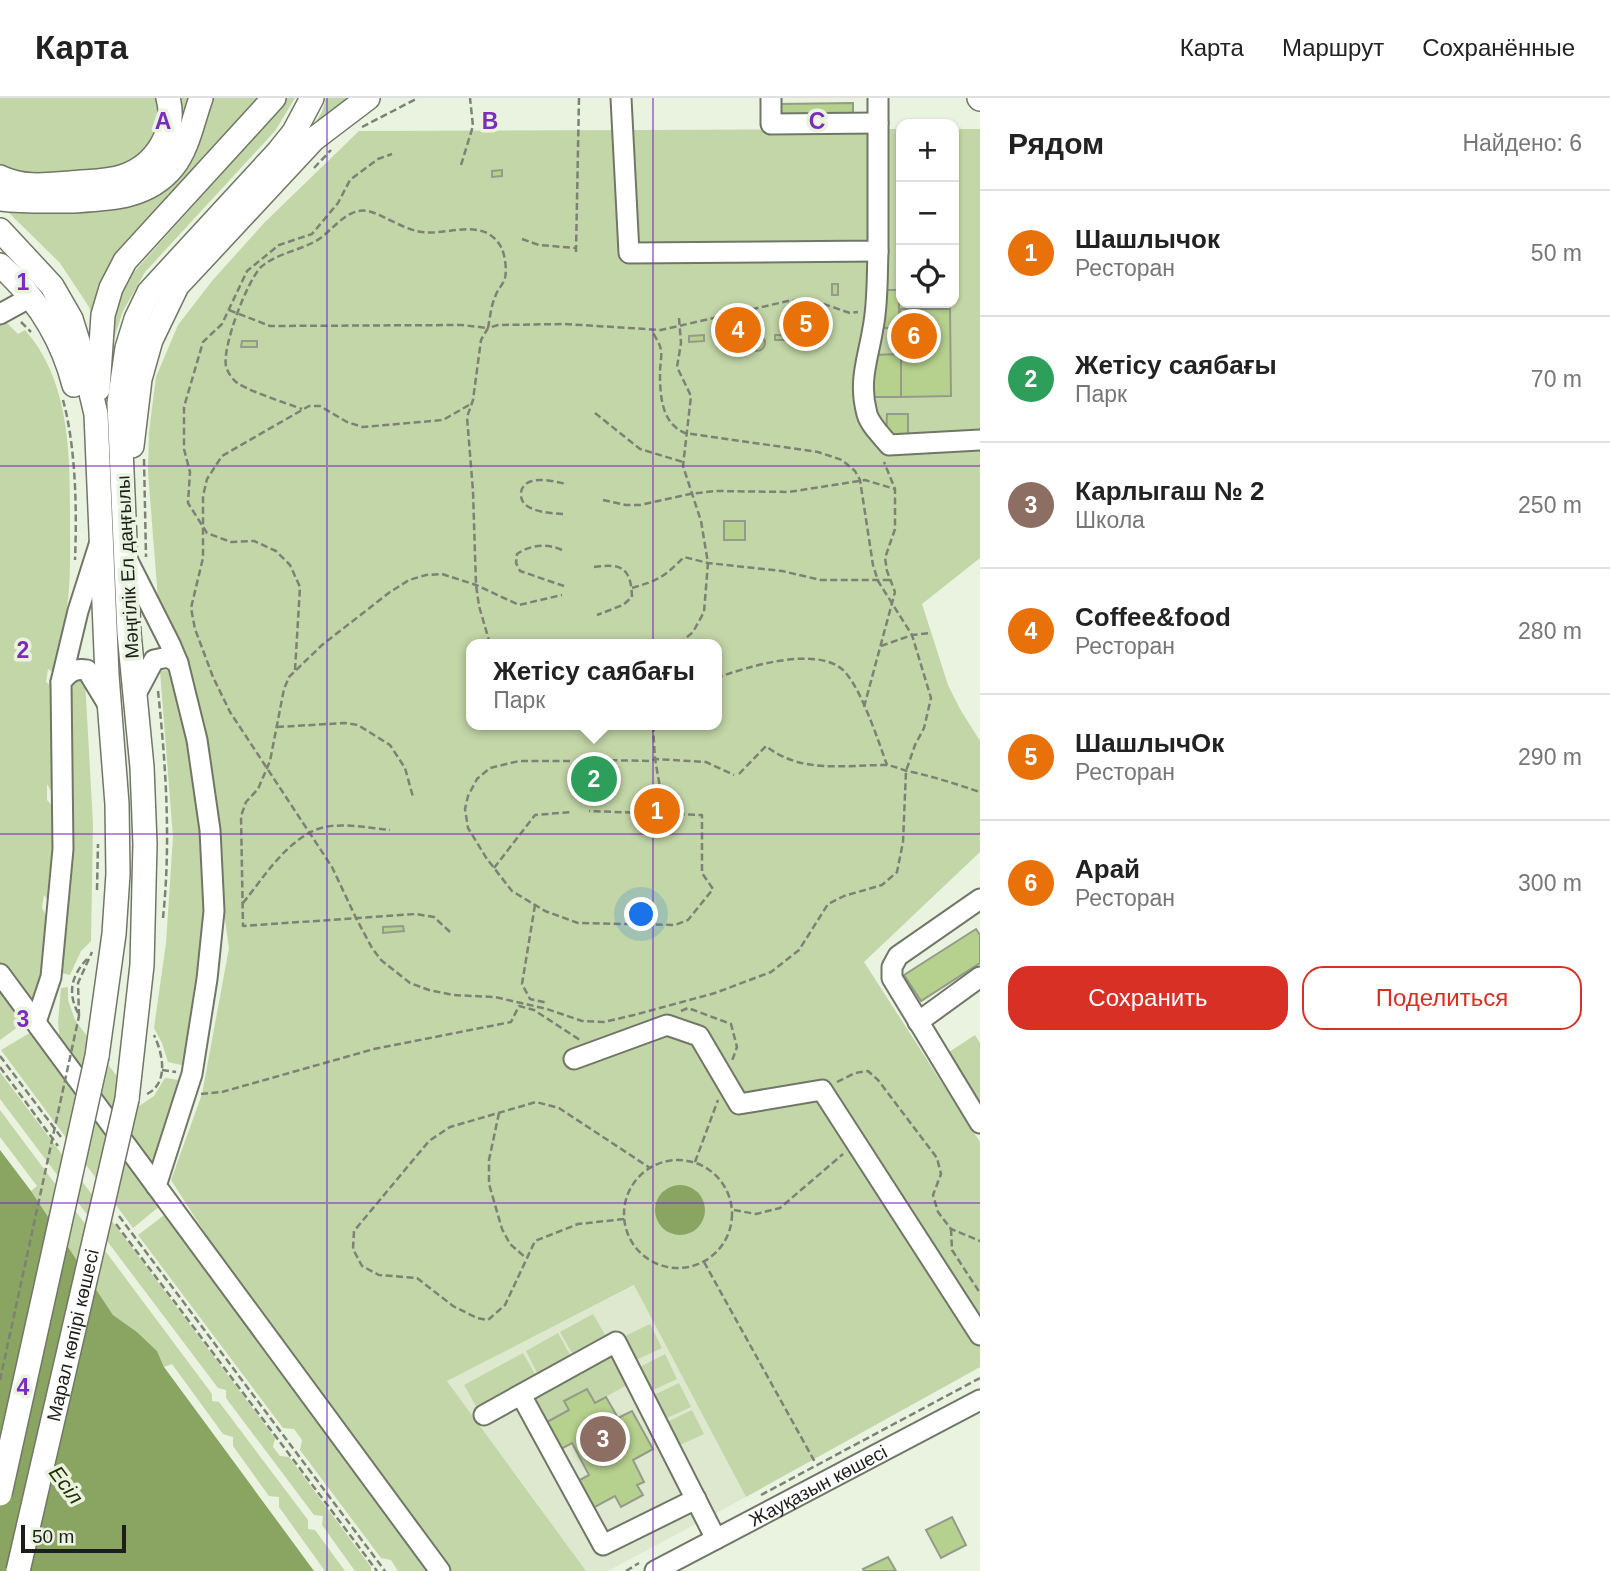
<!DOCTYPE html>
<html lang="ru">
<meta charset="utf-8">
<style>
:root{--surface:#fff;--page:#f2f2f2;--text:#222;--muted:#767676;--line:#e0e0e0;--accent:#d93025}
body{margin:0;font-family:Arial,sans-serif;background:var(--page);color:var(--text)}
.controls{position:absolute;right:21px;top:21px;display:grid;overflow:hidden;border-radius:14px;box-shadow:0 2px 5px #0004}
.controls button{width:63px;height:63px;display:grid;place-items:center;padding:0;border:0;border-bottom:2px solid var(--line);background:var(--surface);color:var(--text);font:35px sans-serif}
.scale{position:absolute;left:21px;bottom:18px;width:105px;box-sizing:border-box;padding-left:7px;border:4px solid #1c1f19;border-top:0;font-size:19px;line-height:24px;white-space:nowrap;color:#1c1f19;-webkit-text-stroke:5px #eaf2e0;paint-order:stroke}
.you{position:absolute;left:642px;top:817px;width:24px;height:24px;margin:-18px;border:5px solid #fff;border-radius:50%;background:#1a73e8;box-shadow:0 0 0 10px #1a73e833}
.badge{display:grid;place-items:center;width:46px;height:46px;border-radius:50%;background:var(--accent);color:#fff;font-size:23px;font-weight:700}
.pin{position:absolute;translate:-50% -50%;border:4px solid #fff;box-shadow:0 2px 7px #0006}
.popup{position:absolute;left:466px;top:541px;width:256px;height:91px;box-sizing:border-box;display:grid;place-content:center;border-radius:14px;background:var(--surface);filter:drop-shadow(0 2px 5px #0005);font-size:23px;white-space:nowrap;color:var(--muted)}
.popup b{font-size:26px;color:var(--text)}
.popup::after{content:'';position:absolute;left:50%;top:100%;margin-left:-14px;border:14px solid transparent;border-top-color:var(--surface)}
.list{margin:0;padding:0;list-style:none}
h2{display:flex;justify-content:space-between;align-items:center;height:91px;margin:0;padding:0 28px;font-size:30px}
h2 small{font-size:23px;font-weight:400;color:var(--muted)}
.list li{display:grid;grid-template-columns:46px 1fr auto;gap:21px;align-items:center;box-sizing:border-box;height:126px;padding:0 28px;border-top:2px solid var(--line)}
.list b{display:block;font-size:26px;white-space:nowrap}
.list p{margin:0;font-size:23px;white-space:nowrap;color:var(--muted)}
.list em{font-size:23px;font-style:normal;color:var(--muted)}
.actions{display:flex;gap:14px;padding:21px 28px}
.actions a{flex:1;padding:16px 0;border:2px solid var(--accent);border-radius:21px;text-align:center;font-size:24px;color:var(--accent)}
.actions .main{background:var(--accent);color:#fff}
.icon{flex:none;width:38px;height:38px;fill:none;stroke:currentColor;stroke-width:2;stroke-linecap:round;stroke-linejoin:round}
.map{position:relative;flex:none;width:980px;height:1473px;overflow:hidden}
header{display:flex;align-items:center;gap:42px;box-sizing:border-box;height:98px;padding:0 35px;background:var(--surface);border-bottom:2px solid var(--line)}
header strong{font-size:33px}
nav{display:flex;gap:38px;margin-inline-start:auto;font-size:24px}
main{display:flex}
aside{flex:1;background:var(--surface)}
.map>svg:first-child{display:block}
</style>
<header>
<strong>Карта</strong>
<nav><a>Карта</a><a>Маршрут</a><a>Сохранённые</a></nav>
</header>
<main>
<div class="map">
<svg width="980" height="1473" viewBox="0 0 980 1473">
<rect width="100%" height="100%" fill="#eaf2e0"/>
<!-- built -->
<path fill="#dde8cf" d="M635,1187L746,1399L608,1473H586L447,1283Z"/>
<!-- green -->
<g fill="#c3d6a7" fill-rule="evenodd">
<path d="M0,0H261L113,162C99,184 94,201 95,227L89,209L60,165L6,112L0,70Z"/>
<path d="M286,0H295L275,33L145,174L123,213L109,256L116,208L133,175L271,21Z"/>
<path d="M326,0H359L296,54L322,14Z"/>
<path d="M901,31V205H954V31H980V460L922,506L948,587L960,611L980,643V754L864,864L980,1044V1269L746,1399L634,1187L447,1283L586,1473H449L230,1174L171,1082L202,996L229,850L222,801L216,720L187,557L158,501L148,374L149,334L156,279L178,227L212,183L265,124L359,33ZM472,546H716V627H472Z"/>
<path d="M0,218L18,236L25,232C71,284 70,359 70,425C70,456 71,486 66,516C63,536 57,555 53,574L48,571L46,584L53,589L54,698L47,686V702L56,712L52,808L44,797L42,810L50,824L39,901L26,923L0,942Z"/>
<path d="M169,572L175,579C187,648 203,717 204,787C205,848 195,908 186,968L168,964L162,945L154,930L166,845L173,739L160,573Z"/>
<path d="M85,582L93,726L91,843L81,853L70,877L61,875L73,760L71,595L74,584Z"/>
<path d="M68,889V902L75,922L139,1008L154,998L165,980L180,982L158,1065L154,1068L149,1067L60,944L58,924L61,890Z"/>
<path d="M33,933L161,1107L133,1130L1,952Z"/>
<path d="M975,937L980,945V1017L943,958Z"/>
<path d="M0,974L275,1340L273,1349L280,1358L289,1359L371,1469V1473H355L322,1427L323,1418L314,1417L226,1300V1292L218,1290L0,1001Z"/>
<path d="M0,1012L212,1296V1303L219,1304L308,1422V1431L315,1432L345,1473H325L279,1409V1399L269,1398L233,1348V1339L223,1336L172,1266L164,1269L157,1253L137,1234L113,1217L31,1093L37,1088L0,1039Z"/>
<path d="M167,1115L431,1473H398L391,1462L381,1460L300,1352L302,1342L294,1331L283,1330L138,1137Z"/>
<path d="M593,1216L605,1237L572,1255L560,1234Z"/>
<path d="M650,1226L662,1250L636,1262L625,1238Z"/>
<path d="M558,1235L570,1257L537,1275L526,1253Z"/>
<path d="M523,1255L535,1276L476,1308L464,1287Z"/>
<path d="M665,1256L677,1281L651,1293L640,1269Z"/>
<path d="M615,1257L628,1283L625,1288L595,1305L586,1291L564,1303L569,1312L542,1326L529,1299Z"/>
<path d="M679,1285L691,1309L665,1321L654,1297Z"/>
<path d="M692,1312L704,1336L678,1348L667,1324Z"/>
</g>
<!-- water -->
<g fill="#8aa462">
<path d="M0,1052L31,1093L113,1217L137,1234L157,1253L164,1269L314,1473H0Z"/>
<circle cx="680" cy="1112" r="25"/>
</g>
<!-- building -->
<g fill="#b6d08d" stroke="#949b8b" stroke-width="2">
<path d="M853,5V23L780,25L779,6Z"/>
<path d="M502,72V78L492,79V73Z"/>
<rect x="832" y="186" width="6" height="11"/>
<path d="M881,192H899V230H882Z"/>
<path d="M900,211H950L951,298L901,299Z"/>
<path d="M798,236H811L812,241H798Z"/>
<path d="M704,237V243L689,244V238Z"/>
<rect x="775" y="237" width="14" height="5"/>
<circle cx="757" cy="245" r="8"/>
<path d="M726,238H742V243L726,244Z"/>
<path d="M242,243H257V249H241Z"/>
<path d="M901,256V299H872V257Z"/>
<path d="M887,316H908V341H886Z"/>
<rect x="724" y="423" width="21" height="19"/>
<rect x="643" y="711" width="16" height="5"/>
<path d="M403,828L404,833L383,835V829Z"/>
<path d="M976,831L980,837V865L921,903L904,877Z"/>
<path d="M587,1291L595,1305L606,1299L618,1320L632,1313L653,1351L633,1362L644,1384L637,1387L643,1397L621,1409L615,1398L593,1410L578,1383L589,1377L572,1345L561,1351L547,1324L569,1312L564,1303Z"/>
<path d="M952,1419L966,1447L941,1460L926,1432Z"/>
<path d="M888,1459L896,1473H864L863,1471Z"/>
</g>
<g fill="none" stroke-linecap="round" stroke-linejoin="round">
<defs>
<g id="minor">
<path d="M621,0L629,155L878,153V0"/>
<path d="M771,0V26L878,25"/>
<path d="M878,153C877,178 878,205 873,230C868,261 858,283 867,316C870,327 882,338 889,347L980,342"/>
<path d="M0,216L31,199"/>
<path d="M128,463L170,546L178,565L168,559L154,562L135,598"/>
<path d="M61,584C69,574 74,570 87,572L110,610"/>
<path d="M980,801L898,858L892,869V880L980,1025"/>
<path d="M0,876L440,1473"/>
<path d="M36,924L51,879L63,751L61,584L78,513L99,447"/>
<path d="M918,924L980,879"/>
<path d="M574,961L667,927L699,938L739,1006L822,992L980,1237"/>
<path d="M156,1088L192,976L207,881L214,813L210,732L197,642L178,565"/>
<path d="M521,1297L603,1447L696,1401"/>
<path d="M484,1317L616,1244L716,1441"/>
<path id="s1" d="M655,1473L980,1302"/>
</g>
<g id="major">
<path d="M979,0L980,1"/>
<path d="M0,79C23,90 45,87 70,85C88,83 107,84 124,78C156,67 177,33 168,0"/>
<path d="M0,101C23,104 46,103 70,103C107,101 147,101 173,69C188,51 193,22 201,0"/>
<path d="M0,132L52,188L71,221L81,253L96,316L107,577L117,706L118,776L114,836L97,958"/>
<path d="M0,167C37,200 62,240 74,287"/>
<path d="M98,291L103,217L111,190L125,163L274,0"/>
<path d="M132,348L140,281L151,242L177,188L314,41L368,0"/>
<path d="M127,1001L142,867L145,746L142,669L129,535L119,305L127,250L136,221L149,194L278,54L294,34L312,0"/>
</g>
</defs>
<!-- minor casing -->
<use href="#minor" stroke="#707767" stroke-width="23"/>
<!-- major casing -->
<use href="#major" stroke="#707767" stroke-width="26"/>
<!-- path -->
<g stroke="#7d8276" stroke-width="2.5" stroke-dasharray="7 3.5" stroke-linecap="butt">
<path d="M362,29L418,0"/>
<path d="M461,67L473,28L470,0"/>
<path d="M314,70L331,52"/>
<path d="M522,141L539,147L576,150"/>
<path d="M576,154L579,0"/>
<path d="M229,212L270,228L462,227L488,230C490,220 491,208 495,199C497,192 503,187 505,180C507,172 505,156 501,149C484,118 447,138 422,134C404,132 382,116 368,113C345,109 332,135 314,144C297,153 276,156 261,169C247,183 222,249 226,268C227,273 231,279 234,282C241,291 289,306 302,311"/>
<path d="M21,224L31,234"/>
<path d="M63,302C76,349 77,413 75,462"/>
<path d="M469,307L443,322L363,329L347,324L320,308H309L222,358L207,381L203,398V460L191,510L195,531L213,579L230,614L332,769L356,820L372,850L381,862L410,885L429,892L453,897L495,899L547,911L582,923L604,924L634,917L715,895L771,874L799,852L828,806L844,798L882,787L897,774L903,744L906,673L915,647L924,630L931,600L912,537L878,483L873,467L860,382L855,373L842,362L818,354L685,335C661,325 660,297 660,274C660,267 662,258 661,252C660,245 654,238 652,232"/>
<path d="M595,315L640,351L683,364"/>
<path d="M144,361L146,459"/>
<path d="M603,402L626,407H640L690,396L715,393L789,394L865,382L895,391"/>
<path d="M563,416C550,415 519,414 521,395C521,389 527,384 532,383C543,380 556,384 567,386"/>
<path d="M562,452C547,445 530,447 517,456L516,465L520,473L564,488"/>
<path d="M594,469C622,465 631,470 632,499L623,507L597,517"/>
<path d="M632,490C659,482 664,479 684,459L708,465L782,473L821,482H890"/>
<path d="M490,546L479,508L476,487L473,393L467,319L473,302L481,242L488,230L498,227L565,226L661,232L788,203L812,202L850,215L858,214"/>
<path d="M679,546L693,534L704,514L708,465L701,423L683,368L691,298L677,269L681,245L679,220"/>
<path d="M881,548L912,537L931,535"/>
<path d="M295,572L300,489L290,467L276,453L254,443L231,444L207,435L188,405L190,374L184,351V309L203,244L222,226L247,173L279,147L312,136L338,105L350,82L378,61L392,56"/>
<path d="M716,580C747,569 819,546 845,574C862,593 878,642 887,667"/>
<path d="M158,593C166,669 171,744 163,820"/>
<path d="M864,609L895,494L887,473L885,460L895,431V391L884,364"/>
<path d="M653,627L655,661L665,717"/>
<path d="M277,629L345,625L358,627L390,647L405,670L413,699"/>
<path d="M600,662L651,663L655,661L706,664L734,677"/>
<path d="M570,663H519L490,670L477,681L468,698L465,711L468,730L487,761L512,793L545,813L578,825L675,827L688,822L713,791L702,775V717L589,713"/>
<path d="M739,676L766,648C801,676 844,667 886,667C894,668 900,671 907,673C932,678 956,686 980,694"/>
<path d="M494,770L535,717L571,714"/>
<path d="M97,792L98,746"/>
<path d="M243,805C264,779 284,746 315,732C337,723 367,730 390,732"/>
<path d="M535,807L522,886L530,901L548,905"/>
<path d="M450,834L434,819L416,816L243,828L241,718L246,704L258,691L270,663L284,591L289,579L322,547L390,494L409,482L426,477L442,476L476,487L519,507L562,497"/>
<path d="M681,913L688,910L731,926L737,949L732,963"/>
<path d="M78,915C67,894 72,877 87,861"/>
<path d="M79,918L78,885L92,854"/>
<path d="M0,958L61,1039"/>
<path d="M0,969L58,1048"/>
<path d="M162,972L176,974"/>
<path d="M837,984L855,975L868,973L878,982L937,1060L941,1076L933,1097L938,1114L951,1131L980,1143"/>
<path d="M147,996C169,985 163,956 154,937"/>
<path d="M201,996L222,994L374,951L511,924L519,908L534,912L580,942"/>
<path d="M499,1015L489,1062V1086L502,1131L510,1146L526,1160"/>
<circle cx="678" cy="1116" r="54"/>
<path d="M695,1064L718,1002"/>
<path d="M734,1112L756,1116L780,1110L843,1056"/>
<path d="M119,1118L385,1473"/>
<path d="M624,1121L578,1126L535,1143L505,1207L488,1222L477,1220L453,1208L417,1180L379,1177L362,1168L353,1151L354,1133L429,1043L450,1029L536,1004L559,1010L650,1070"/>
<path d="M116,1126L377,1473"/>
<path d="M951,1131L952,1152L980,1195"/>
<path d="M704,1164L816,1366"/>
<path d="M761,1397L980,1280"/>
<path d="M626,1473L639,1465"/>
</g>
<!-- minor -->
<use href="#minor" stroke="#fff" stroke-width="19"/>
<!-- major -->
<use href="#major" stroke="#fff" stroke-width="23"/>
<defs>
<g id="major-bridge">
<path d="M0,1396L97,958"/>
<path id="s2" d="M18,1473L127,1001"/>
</g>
</defs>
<!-- major-bridge casing -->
<use href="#major-bridge" stroke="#707767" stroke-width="26" stroke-linecap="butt"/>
<!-- path-bridge -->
<path stroke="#7d8276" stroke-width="2.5" stroke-dasharray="7 3.5" stroke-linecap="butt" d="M0,1282L79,918"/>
<!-- major-bridge -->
<use href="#major-bridge" stroke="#fff" stroke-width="23"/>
</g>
<!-- grid -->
<path fill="none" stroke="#7b2cbf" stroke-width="2" stroke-opacity="0.55" d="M327,0V1473M653,0V1473M0,368H980M0,736H980M0,1105H980"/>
<g text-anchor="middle" stroke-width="7" stroke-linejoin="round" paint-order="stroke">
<!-- street labels -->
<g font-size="19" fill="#1c1f19" stroke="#eaf2e0">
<text transform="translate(127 469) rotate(-93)" y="7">Мәңгілік Ел даңғылы</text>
<text dy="7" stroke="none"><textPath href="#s2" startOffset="242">Марал көпірі көшесі</textPath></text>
<text dy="7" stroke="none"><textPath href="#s1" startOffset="184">Жауқазын көшесі</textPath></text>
</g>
<!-- water labels -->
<g font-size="21" font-style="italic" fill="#213000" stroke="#eaf2e0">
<text transform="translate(66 1387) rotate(53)" y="7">Есіл</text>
</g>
</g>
<g font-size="23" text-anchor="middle" font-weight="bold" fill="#7b2cbf" stroke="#eaf2e0" stroke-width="7" stroke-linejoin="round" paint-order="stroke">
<text x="163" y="31">A</text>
<text x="490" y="31">B</text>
<text x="817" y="31">C</text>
<text x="23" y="192">1</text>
<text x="23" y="560">2</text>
<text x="23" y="929">3</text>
<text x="23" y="1297">4</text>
</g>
</svg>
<div class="controls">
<button>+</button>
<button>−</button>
<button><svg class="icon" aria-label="locate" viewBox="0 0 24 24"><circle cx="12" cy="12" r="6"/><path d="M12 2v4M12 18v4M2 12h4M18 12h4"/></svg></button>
</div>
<div class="scale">50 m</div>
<div class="you"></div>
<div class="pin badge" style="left:657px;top:713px;background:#e8710a">1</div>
<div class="pin badge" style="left:594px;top:681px;background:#2e9e5b">2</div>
<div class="popup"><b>Жетісу саябағы</b>Парк</div>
<div class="pin badge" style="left:603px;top:1341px;background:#8d6e63">3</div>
<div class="pin badge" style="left:738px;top:232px;background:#e8710a">4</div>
<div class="pin badge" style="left:806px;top:226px;background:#e8710a">5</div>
<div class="pin badge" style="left:914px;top:238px;background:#e8710a">6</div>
</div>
<aside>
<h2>Рядом<small>Найдено: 6</small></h2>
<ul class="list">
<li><span class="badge" style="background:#e8710a">1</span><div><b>Шашлычок</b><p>Ресторан</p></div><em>50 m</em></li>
<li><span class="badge" style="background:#2e9e5b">2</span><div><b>Жетісу саябағы</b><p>Парк</p></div><em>70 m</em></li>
<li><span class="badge" style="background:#8d6e63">3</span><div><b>Карлыгаш № 2</b><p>Школа</p></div><em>250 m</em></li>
<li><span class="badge" style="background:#e8710a">4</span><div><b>Coffee&amp;food</b><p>Ресторан</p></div><em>280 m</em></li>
<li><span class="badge" style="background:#e8710a">5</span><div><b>ШашлычОк</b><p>Ресторан</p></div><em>290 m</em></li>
<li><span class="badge" style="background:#e8710a">6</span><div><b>Арай</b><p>Ресторан</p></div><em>300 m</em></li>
</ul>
<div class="actions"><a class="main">Сохранить</a><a>Поделиться</a></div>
</aside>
</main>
